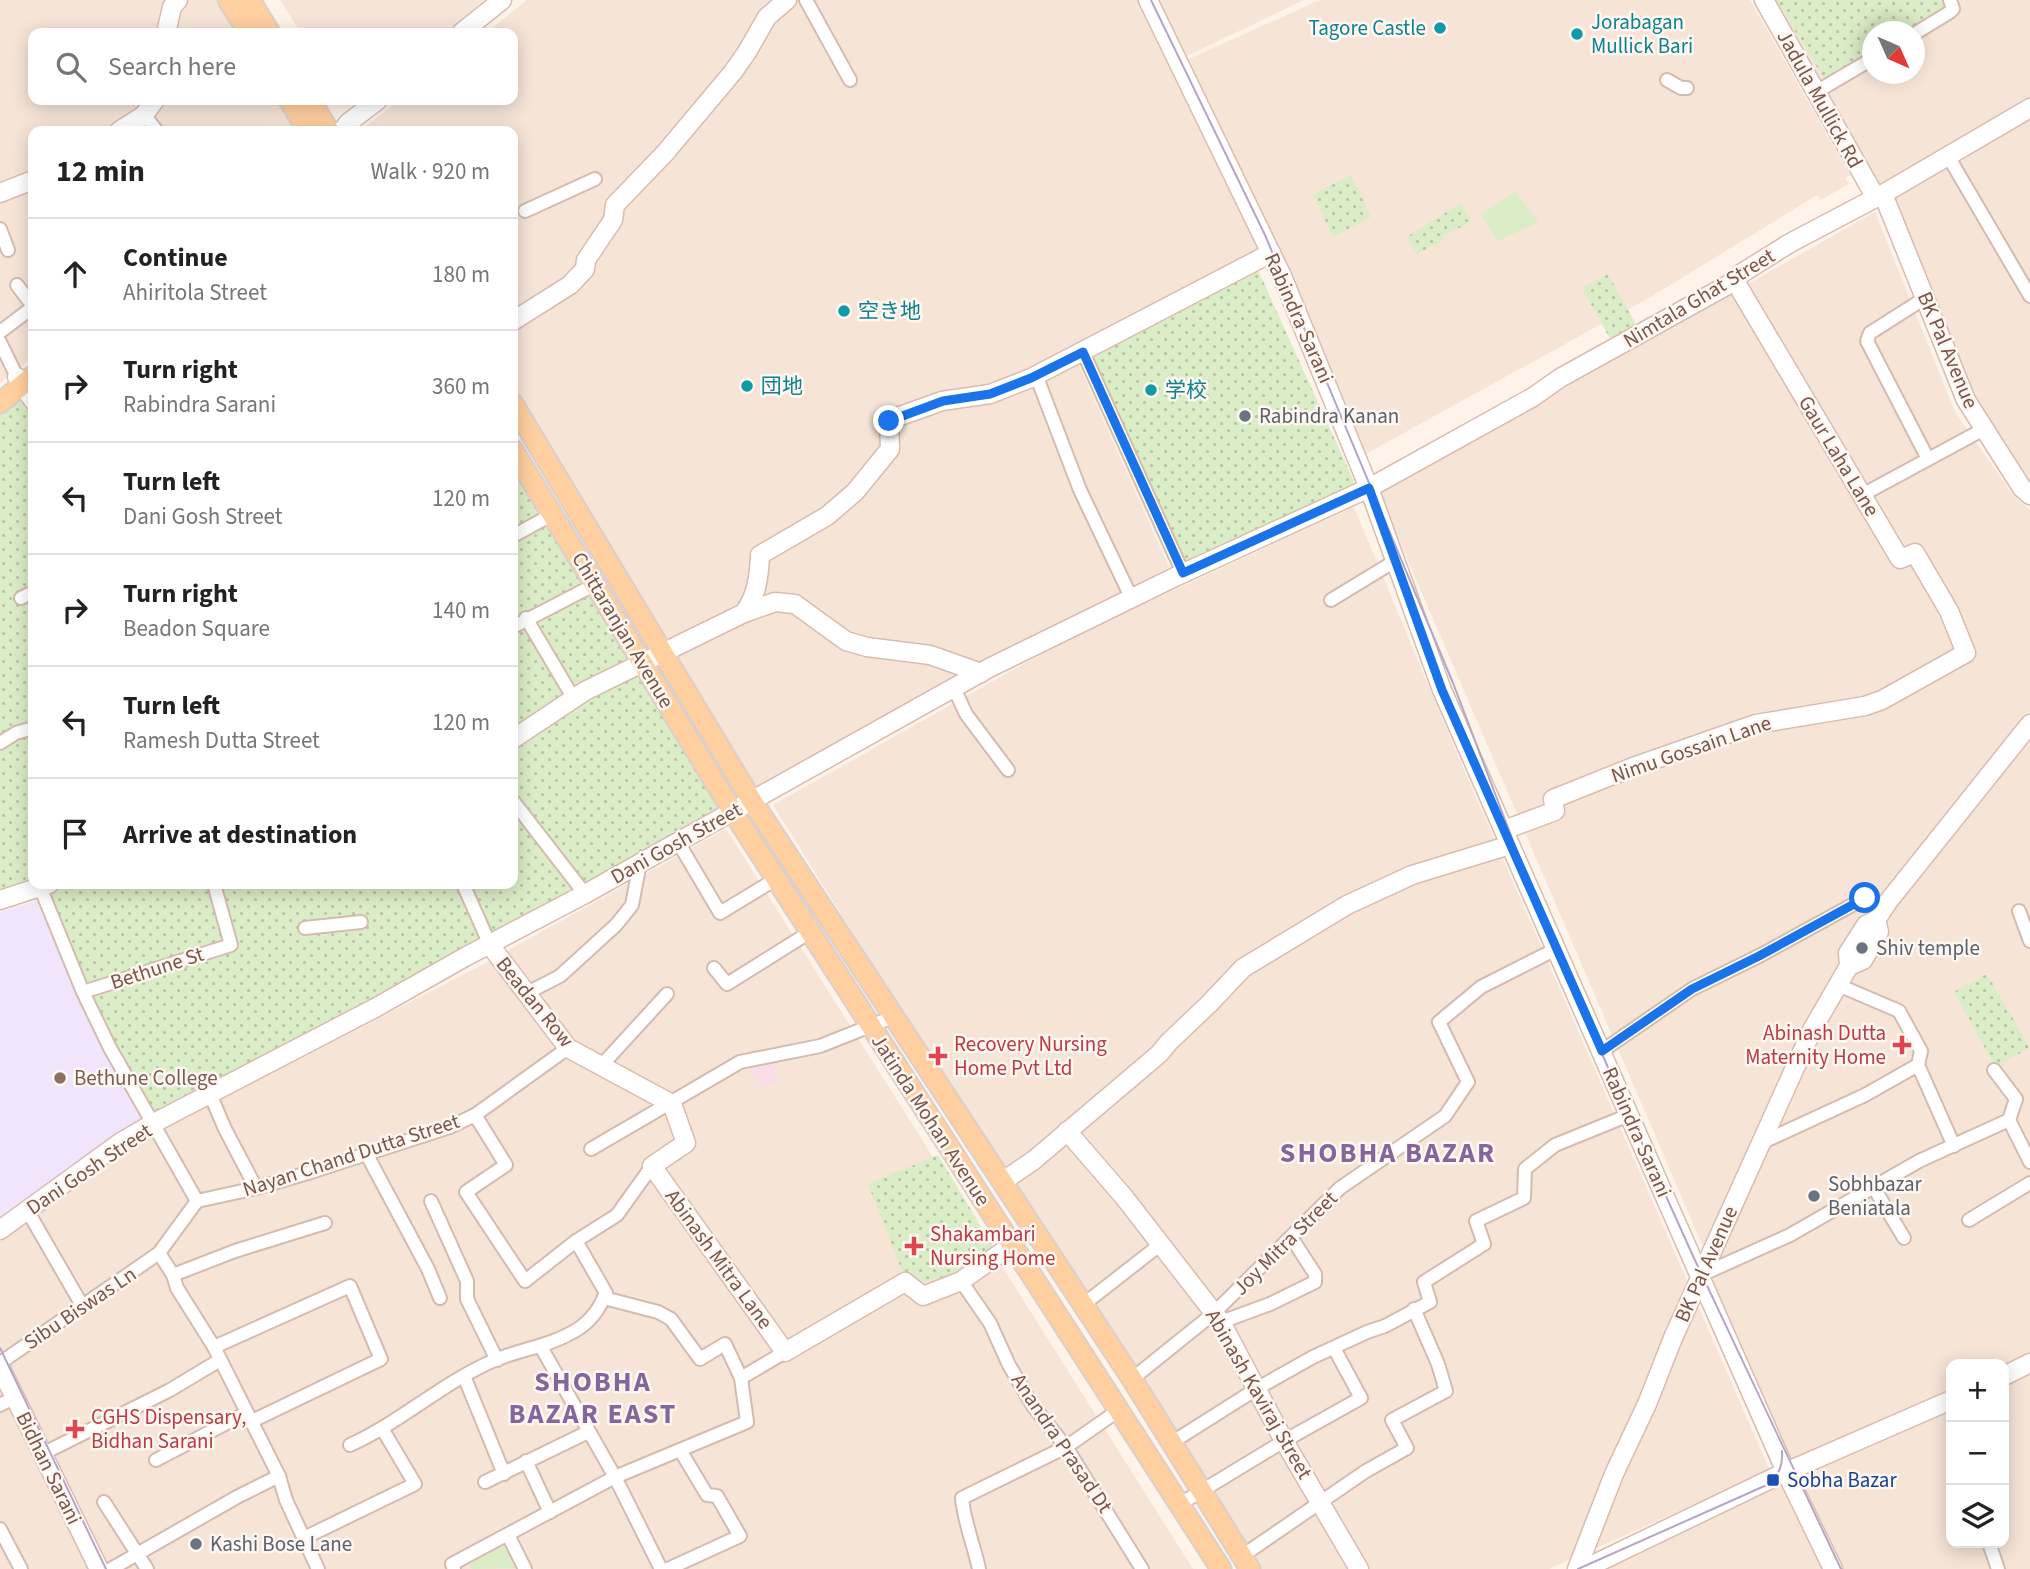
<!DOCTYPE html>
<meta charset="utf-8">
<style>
:root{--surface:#fff;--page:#f6f6f6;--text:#222;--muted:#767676;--line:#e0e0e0}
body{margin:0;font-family:"Source Sans 3","Noto Sans SC","Noto Sans JP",sans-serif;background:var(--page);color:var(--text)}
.controls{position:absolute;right:21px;bottom:21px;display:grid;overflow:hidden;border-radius:14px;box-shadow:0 4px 18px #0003}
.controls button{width:63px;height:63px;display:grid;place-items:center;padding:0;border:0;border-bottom:2px solid var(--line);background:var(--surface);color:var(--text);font:35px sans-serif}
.compass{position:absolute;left:1862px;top:21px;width:63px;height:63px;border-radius:50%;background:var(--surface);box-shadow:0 4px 18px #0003;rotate:135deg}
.stop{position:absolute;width:21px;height:21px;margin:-16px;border:5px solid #1a73e8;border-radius:50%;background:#fff}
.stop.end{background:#1a73e8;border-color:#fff;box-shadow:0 2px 7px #0008}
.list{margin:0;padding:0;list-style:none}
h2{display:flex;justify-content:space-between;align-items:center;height:91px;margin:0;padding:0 28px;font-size:30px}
h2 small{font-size:23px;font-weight:400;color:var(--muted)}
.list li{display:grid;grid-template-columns:46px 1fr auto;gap:21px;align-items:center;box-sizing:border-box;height:112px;padding:0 28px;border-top:2px solid var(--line)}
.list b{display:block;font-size:26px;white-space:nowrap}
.list p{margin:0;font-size:23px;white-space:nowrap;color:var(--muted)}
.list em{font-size:23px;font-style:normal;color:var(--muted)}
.icon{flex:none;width:38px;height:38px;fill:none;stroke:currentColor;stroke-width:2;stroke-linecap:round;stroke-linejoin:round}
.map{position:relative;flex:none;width:2030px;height:1569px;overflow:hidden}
.search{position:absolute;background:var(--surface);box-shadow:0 4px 18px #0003;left:28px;top:28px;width:490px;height:77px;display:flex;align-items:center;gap:18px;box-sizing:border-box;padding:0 24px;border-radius:14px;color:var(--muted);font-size:26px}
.panel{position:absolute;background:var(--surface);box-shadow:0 4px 18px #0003;left:28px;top:126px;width:490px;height:763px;border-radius:14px}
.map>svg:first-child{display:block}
</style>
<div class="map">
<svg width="2030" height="1569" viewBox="0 0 2030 1569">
<defs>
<pattern id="grass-dots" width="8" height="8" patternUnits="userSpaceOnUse" patternTransform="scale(1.75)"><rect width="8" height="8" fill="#dbedc6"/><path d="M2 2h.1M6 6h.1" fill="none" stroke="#b7c3a3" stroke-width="1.8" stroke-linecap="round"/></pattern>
</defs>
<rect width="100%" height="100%" fill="#fef3e9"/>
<!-- residential -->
<g fill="#f6e4d7" fill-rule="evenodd">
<path d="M0,0H238L258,33H33V100H300L318,131H33V357L0,383Z"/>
<path d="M280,0H484L445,33H301Z"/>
<path d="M527,0H1141L1262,246L1072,350L1169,567L752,793L513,394V131H359L400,100H513V33H486Z"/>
<path d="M1151,0H1304L1181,59Z"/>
<path d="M1320,0H1750L1850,175L1845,178L1849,184L1821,200L1817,195L1654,295L1362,456L1184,61Z"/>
<path d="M1774,0H2030V104L1880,185ZM1872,32H1914V74H1872Z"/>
<path d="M2030,119V487L1972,403L1889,196Z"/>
<path d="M1875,212L1955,412L2013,495L2030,510V711L1864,919L1704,1249L1379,493Z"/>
<path d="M1354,507L1452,742L1770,1471L1549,1569H1249L773,805L1066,640Z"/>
<path d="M2030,732V1353L2004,1365L1951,1364V1389L1791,1463L1713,1283L1717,1256L1813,1043L1893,906Z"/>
<path d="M726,829L1193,1569H110L0,1347V1230L112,1156L484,964Z"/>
<path d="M2030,1370V1569H1839L1796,1479L1951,1407V1543H2004V1382Z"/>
<path d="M0,1375L91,1569H0Z"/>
<path d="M1785,1484L1827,1569H1590Z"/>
</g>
<!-- education -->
<path fill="#f0e5fa" d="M36,901L96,1034L143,1122L0,1224V912Z"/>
<!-- medical -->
<path fill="#fcdce4" d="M775,1057L779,1069L774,1071L777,1082L760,1088L756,1076L752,1077L748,1066Z"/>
<!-- grass -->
<g fill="url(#grass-dots)">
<path d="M1776,0H1940L1952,21L1915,40L1914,32H1872V62L1828,85Z"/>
<path d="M1351,175L1371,217L1333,237L1313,194Z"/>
<path d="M1461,203L1472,222L1442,236L1444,240L1417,254L1407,237Z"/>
<path d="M1258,270L1356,486L1178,571L1085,360Z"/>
<path d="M1608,274L1639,330L1613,344L1582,288Z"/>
<path d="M33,381V884H513V469L723,810L151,1121L38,886L0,897V407Z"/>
<path d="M1987,974L2030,1048L1995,1066L1954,992Z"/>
<path d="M938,1155L994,1248L950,1275L925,1282L903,1273L868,1184Z"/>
</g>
<!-- garden -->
<g fill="#dbedc6">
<path d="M1515,192L1539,222L1497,241L1481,214Z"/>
<path d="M506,1544L518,1568L472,1569L469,1564Z"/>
</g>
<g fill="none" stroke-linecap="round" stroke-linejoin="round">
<defs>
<g id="street">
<path d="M806,0L850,80"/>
<path d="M1914,34L1950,12L1953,9L1950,0"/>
<path d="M1667,80L1681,88H1687"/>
<path d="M1816,92L1872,59"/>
<path d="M144,115L157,131"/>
<path d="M1948,156L2030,296"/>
<path d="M525,211L595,179"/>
<path d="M0,229L8,250"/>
<path d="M17,285L33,306"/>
<path d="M1925,298L1870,333L1867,341L1928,459"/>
<path d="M0,332L33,307"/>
<path d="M0,342L17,377"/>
<path d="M1083,352L1183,573"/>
<path d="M1036,375L1080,490L1131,597"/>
<path d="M1862,495L1984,429"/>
<path d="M513,536L553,514"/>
<path d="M21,598L33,592"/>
<path d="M1331,600L1395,561"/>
<path d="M526,618L574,699"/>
<path d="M513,627L596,584"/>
<path d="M954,688L966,714L1008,770"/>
<path d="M0,743L16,733L33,728"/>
<path d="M513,801L585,894"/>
<path d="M678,842L720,913L776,879"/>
<path d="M463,884L490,945"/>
<path d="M40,887L83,992L110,1048L197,1201L159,1253L173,1275L177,1288L214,1347L279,1476L286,1500L318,1569"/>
<path d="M2019,911L2030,941"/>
<path d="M305,928L361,922"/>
<path d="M714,968L727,984L810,932"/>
<path d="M1838,985L1899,1011L1921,1051L1918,1065L1954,1146"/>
<path d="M83,992L231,945L214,884"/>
<path d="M527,993L560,976L616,925L632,905L640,863"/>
<path d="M1602,1051L1692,989L1759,956L1865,898L1884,907"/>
<path d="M601,1066L667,994"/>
<path d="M210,1094L225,1129L256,1188"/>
<path d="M475,1115L506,1165L466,1192L525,1281L576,1241L617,1215L652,1166"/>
<path d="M2009,1120L2030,1162"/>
<path d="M1761,1143L1865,1095L1918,1065"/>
<path d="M591,1149L740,1062L820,1046L893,1017"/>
<path d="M366,1153L428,1269L440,1298"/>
<path d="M1874,1188L1904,1238"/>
<path d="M197,1201L256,1188L311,1172L450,1127L475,1115L568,1048"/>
<path d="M431,1201L467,1281V1299L497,1360"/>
<path d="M27,1210L83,1307"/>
<path d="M1969,1220L2030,1183"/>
<path d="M173,1275L235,1251L325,1223"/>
<path d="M1701,1275L1790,1235L1919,1161L2009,1120L2016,1099L1994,1070"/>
<path d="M961,1281L990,1323L1009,1365L1033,1406L1066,1447L1142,1569"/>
<path d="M604,1298L658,1312L671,1319L700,1359L725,1344L741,1378"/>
<path d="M1084,1304L1161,1244"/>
<path d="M1221,1322L1270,1304L1315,1282V1274L1291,1237"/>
<path d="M214,1347L350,1286L381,1359L250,1422"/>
<path d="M541,1347L615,1477L747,1422L741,1378L785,1352"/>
<path d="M0,1363L159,1253"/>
<path d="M464,1376L504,1474"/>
<path d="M1132,1379L1214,1313L1340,1188L1445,1116L1468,1082L1439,1022L1481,987L1556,949"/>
<path d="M0,1405L15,1397"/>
<path d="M1171,1443L1258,1388L1313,1357L1367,1332L1385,1326L1430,1302L1424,1282L1484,1244L1476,1221L1524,1198L1525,1169L1555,1145L1629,1115"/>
<path d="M350,1445C401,1422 443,1382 495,1360C524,1348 553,1346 581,1327C594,1317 600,1307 606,1293L576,1241"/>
<path d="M42,1454L170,1390L220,1360"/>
<path d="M156,1460L246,1413"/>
<path d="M526,1461L550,1512"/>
<path d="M485,1482L588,1432"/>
<path d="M104,1502L147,1569"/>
<path d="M1180,1504L1284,1441L1361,1398L1334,1348"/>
<path d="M0,1529L21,1569"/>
<path d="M508,1535L525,1569"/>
<path d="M304,1538L415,1484L383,1430"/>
<path d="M1989,1543L1998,1569"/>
<path d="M1242,1556L1366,1471L1407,1448L1392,1420L1446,1391L1438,1364L1414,1309"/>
<path d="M111,1569L237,1497L279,1476"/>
<path d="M454,1569L452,1564L615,1477L661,1569"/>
<path d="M668,1569L740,1536L717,1496L707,1495L680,1450"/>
<path d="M979,1569C974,1545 964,1522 962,1498L1066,1447L1119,1410"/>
</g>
<g id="secondary">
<path d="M1148,0L1282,276L1369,488L1442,690L1786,1472L1833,1569"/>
<path d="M1764,0L1876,198"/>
<path d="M166,33L172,7L178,0"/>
<path d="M461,33L502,0"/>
<path d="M119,131L144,115L155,100"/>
<path d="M342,131L348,123L378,100"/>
<path d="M0,193L33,180"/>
<path d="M1883,194L1966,400L2022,488L2030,495"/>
<path d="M513,321L570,285L585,269L586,260L613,220L615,205L665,153L733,72L747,52L767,17L787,0"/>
<path d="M17,377L33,400"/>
<path d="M744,613L775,602L795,604L846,641L867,647L930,655L981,673"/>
<path d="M513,739L585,691L744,613C757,595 759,577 760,555L827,516L855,492L890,449L889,420L942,401L990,394L1031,378L1271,253"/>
<path d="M1504,830L1555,811L1553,799L1633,767L1756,724L1865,706L1882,700L1966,653L1949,611L1915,553L1900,559L1735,281"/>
<path d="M0,900L49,884"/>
<path d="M490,945L568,1048L672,1104L686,1143L652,1166L785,1352L905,1282L923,1296L961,1281L1012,1245"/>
<path d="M1849,966L1863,960L1879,932L1876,920"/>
<path d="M1067,1131L1124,1197L1221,1322L1284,1441L1359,1569"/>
<path d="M1002,1182L1034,1160L1159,1054L1169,1042L1209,1004L1243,968L1347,905L1412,875L1510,845"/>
<path d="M0,1230L121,1142L152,1124L375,1008L465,957L585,894L989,668L1175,577L1369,488L1533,397L1560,378L1735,281L1742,273L1790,243L1883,194L2030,108"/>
<path d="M0,1367L99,1569"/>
<path d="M2004,1376L2030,1363"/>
<path d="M1577,1569L1614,1474L1647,1404L1673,1338L1812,1030L1849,966L1848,953L1866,925L1876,920L1887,903L2030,724"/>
<path d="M1584,1569L1777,1476L1951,1400"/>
</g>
<g id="primary">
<path d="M228,0L249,33"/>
<path d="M250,0L270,33"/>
<path d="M289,100L308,131"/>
<path d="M310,100L329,131"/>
<path d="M0,403L33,376"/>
<path d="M513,404L752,801L1132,1379L1250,1569"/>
<path d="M513,450L733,812L1221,1569"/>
</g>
</defs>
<!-- street casing -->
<use href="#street" stroke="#d4bbb0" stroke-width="16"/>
<!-- secondary casing -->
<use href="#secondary" stroke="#d9bcb0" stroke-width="21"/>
<!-- primary casing -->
<use href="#primary" stroke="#dacfcc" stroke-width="23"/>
<!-- street -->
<use href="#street" stroke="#fff" stroke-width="12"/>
<!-- secondary -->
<use href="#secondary" stroke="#fff" stroke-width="18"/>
<!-- primary -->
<use href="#primary" stroke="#ffcf9f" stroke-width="19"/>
<!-- tram -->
<g stroke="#b4a5c9" stroke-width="2">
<path d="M1151,0L1265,235L1453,683L1526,875L1606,1063L1693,1256L1841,1569"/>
<path d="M0,1348L106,1569"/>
<path d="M1578,1569L1769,1484C1779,1474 1783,1466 1782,1451"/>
</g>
</g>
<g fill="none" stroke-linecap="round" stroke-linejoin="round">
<!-- route -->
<path stroke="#1a73e8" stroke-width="9" d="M889,421L943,401L990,394L1031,378L1083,352L1183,573L1369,488L1442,690L1602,1051L1692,989L1759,956L1865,898"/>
</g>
<!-- markers -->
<g fill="#0f9aa8" stroke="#fff7f1" stroke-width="2.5">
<circle cx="1440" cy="28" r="7"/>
<circle cx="1577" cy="34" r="7"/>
<circle cx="844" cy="311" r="7"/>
<circle cx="747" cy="386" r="7"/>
<circle cx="1151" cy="390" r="7"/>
</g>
<g fill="#6b7280" stroke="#fff7f1" stroke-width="2.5">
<circle cx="1245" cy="416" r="7"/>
<circle cx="1862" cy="948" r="7"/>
<circle cx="1814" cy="1196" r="7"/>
<circle cx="196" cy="1544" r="7"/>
</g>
<g fill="#e0444e" stroke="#fff7f1" stroke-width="2.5">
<path d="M1898.5 1034.5h7v7h7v7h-7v7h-7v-7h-7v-7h7z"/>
<path d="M934.5 1045.5h7v7h7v7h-7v7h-7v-7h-7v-7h7z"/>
<path d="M910.5 1235.5h7v7h7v7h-7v7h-7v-7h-7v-7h7z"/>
<path d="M71.5 1418.5h7v7h7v7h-7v7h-7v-7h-7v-7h7z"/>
</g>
<circle fill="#8d6e63" stroke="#fff7f1" stroke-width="2.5" cx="60" cy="1078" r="7"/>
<rect fill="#1a4fb4" stroke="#fff7f1" stroke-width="2.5" x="1766" y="1473" width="14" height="14" rx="3.5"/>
<g text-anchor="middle" stroke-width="5" stroke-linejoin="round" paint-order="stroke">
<!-- culture labels -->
<g font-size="21" fill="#0d838f" stroke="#fff7f1" text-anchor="start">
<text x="1591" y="29">Jorabagan<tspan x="1591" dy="24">Mullick Bari</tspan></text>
<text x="1426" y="35" text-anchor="end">Tagore Castle</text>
<text x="858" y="318">空き地</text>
<text x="761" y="393">団地</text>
<text x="1165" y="397">学校</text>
</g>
<!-- street labels -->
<g font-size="21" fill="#7a554a" stroke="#fff7f1">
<text transform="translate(1820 99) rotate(61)" y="7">Jadula Mullick Rd</text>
<text transform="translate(1699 298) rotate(-31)" y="7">Nimtala Ghat Street</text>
<text transform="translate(1299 318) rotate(66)" y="7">Rabindra Sarani</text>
<text transform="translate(1948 350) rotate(67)" y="7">BK Pal Avenue</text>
<text transform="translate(1839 456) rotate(59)" y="7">Gaur Laha Lane</text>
<text transform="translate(623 630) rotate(59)" y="7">Chittaranjan Avenue</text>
<text transform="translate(1691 749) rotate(-19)" y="7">Nimu Gossain Lane</text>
<text transform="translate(676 843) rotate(-29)" y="7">Dani Gosh Street</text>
<text transform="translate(157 968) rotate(-18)" y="7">Bethune St</text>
<text transform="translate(535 1002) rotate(51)" y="7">Beadan Row</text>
<text transform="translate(931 1120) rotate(57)" y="7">Jatinda Mohan Avenue</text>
<text transform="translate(1637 1132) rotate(66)" y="7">Rabindra Sarani</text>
<text transform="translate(351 1155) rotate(-18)" y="7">Nayan Chand Dutta Street</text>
<text transform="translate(89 1169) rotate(-34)" y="7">Dani Gosh Street</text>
<text transform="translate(1285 1243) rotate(-45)" y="7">Joy Mitra Street</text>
<text transform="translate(719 1259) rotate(54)" y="7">Abinash Mitra Lane</text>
<text transform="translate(1706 1264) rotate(-66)" y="7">BK Pal Avenue</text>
<text transform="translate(80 1308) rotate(-34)" y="7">Sibu Biswas Ln</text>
<text transform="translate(1259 1394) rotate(60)" y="7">Abinash Kaviraj Street</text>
<text transform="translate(1062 1443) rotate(56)" y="7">Anandra Prasad Dt</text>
<text transform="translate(49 1468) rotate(64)" y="7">Bidhan Sarani</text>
</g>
<!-- worship labels -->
<g font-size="21" fill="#5b616d" stroke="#fff7f1" text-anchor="start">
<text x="1259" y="423">Rabindra Kanan</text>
<text x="1876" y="955">Shiv temple</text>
<text x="1828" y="1191">Sobhbazar<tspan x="1828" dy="24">Beniatala</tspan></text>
<text x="210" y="1551">Kashi Bose Lane</text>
</g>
<!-- health labels -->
<g font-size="21" fill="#be3a42" stroke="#fff7f1" text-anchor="start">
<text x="1886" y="1040" text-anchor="end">Abinash Dutta<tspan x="1886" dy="24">Maternity Home</tspan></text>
<text x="954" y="1051">Recovery Nursing<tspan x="954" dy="24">Home Pvt Ltd</tspan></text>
<text x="930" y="1241">Shakambari<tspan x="930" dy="24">Nursing Home</tspan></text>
<text x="91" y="1424">CGHS Dispensary,<tspan x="91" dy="24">Bidhan Sarani</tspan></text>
</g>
<!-- education labels -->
<g font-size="21" fill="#785e54" stroke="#fff7f1" text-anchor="start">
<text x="74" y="1085">Bethune College</text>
</g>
<!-- transit labels -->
<g font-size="21" fill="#164399" stroke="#fff7f1" text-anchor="start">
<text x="1787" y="1487">Sobha Bazar</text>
</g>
<!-- district labels -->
<g font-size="28" font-weight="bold" letter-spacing="2" fill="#84669d" stroke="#fff7f1">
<text x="1388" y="1162">SHOBHA BAZAR</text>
<text x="593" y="1391">SHOBHA<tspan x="593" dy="32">BAZAR EAST</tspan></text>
</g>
</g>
</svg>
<div class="controls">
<button>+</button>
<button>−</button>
<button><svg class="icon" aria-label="layers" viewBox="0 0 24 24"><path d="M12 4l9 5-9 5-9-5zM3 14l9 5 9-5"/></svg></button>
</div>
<svg class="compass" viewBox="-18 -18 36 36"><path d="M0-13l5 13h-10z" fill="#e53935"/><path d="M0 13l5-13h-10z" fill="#767676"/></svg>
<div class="stop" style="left:1865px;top:898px"></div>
<div class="stop end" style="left:889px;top:421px"></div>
<div class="search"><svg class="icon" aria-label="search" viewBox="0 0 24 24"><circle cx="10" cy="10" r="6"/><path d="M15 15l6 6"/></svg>Search here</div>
<section class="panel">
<h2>12 min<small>Walk · 920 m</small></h2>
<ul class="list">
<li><svg class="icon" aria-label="ahead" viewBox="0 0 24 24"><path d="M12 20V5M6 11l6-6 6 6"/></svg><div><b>Continue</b><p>Ahiritola Street</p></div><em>180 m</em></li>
<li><svg class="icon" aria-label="right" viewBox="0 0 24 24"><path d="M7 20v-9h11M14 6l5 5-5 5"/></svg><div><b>Turn right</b><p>Rabindra Sarani</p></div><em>360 m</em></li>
<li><svg class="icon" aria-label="left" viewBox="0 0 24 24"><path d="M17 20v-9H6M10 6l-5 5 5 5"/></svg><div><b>Turn left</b><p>Dani Gosh Street</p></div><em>120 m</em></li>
<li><svg class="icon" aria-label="right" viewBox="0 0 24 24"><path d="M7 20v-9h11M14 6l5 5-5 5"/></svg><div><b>Turn right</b><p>Beadon Square</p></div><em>140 m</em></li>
<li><svg class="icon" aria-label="left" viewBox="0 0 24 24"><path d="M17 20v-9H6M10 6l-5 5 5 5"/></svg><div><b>Turn left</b><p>Ramesh Dutta Street</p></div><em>120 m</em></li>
<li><svg class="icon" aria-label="arrive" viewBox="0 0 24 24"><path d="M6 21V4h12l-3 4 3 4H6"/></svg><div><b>Arrive at destination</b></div></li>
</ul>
</section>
</div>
